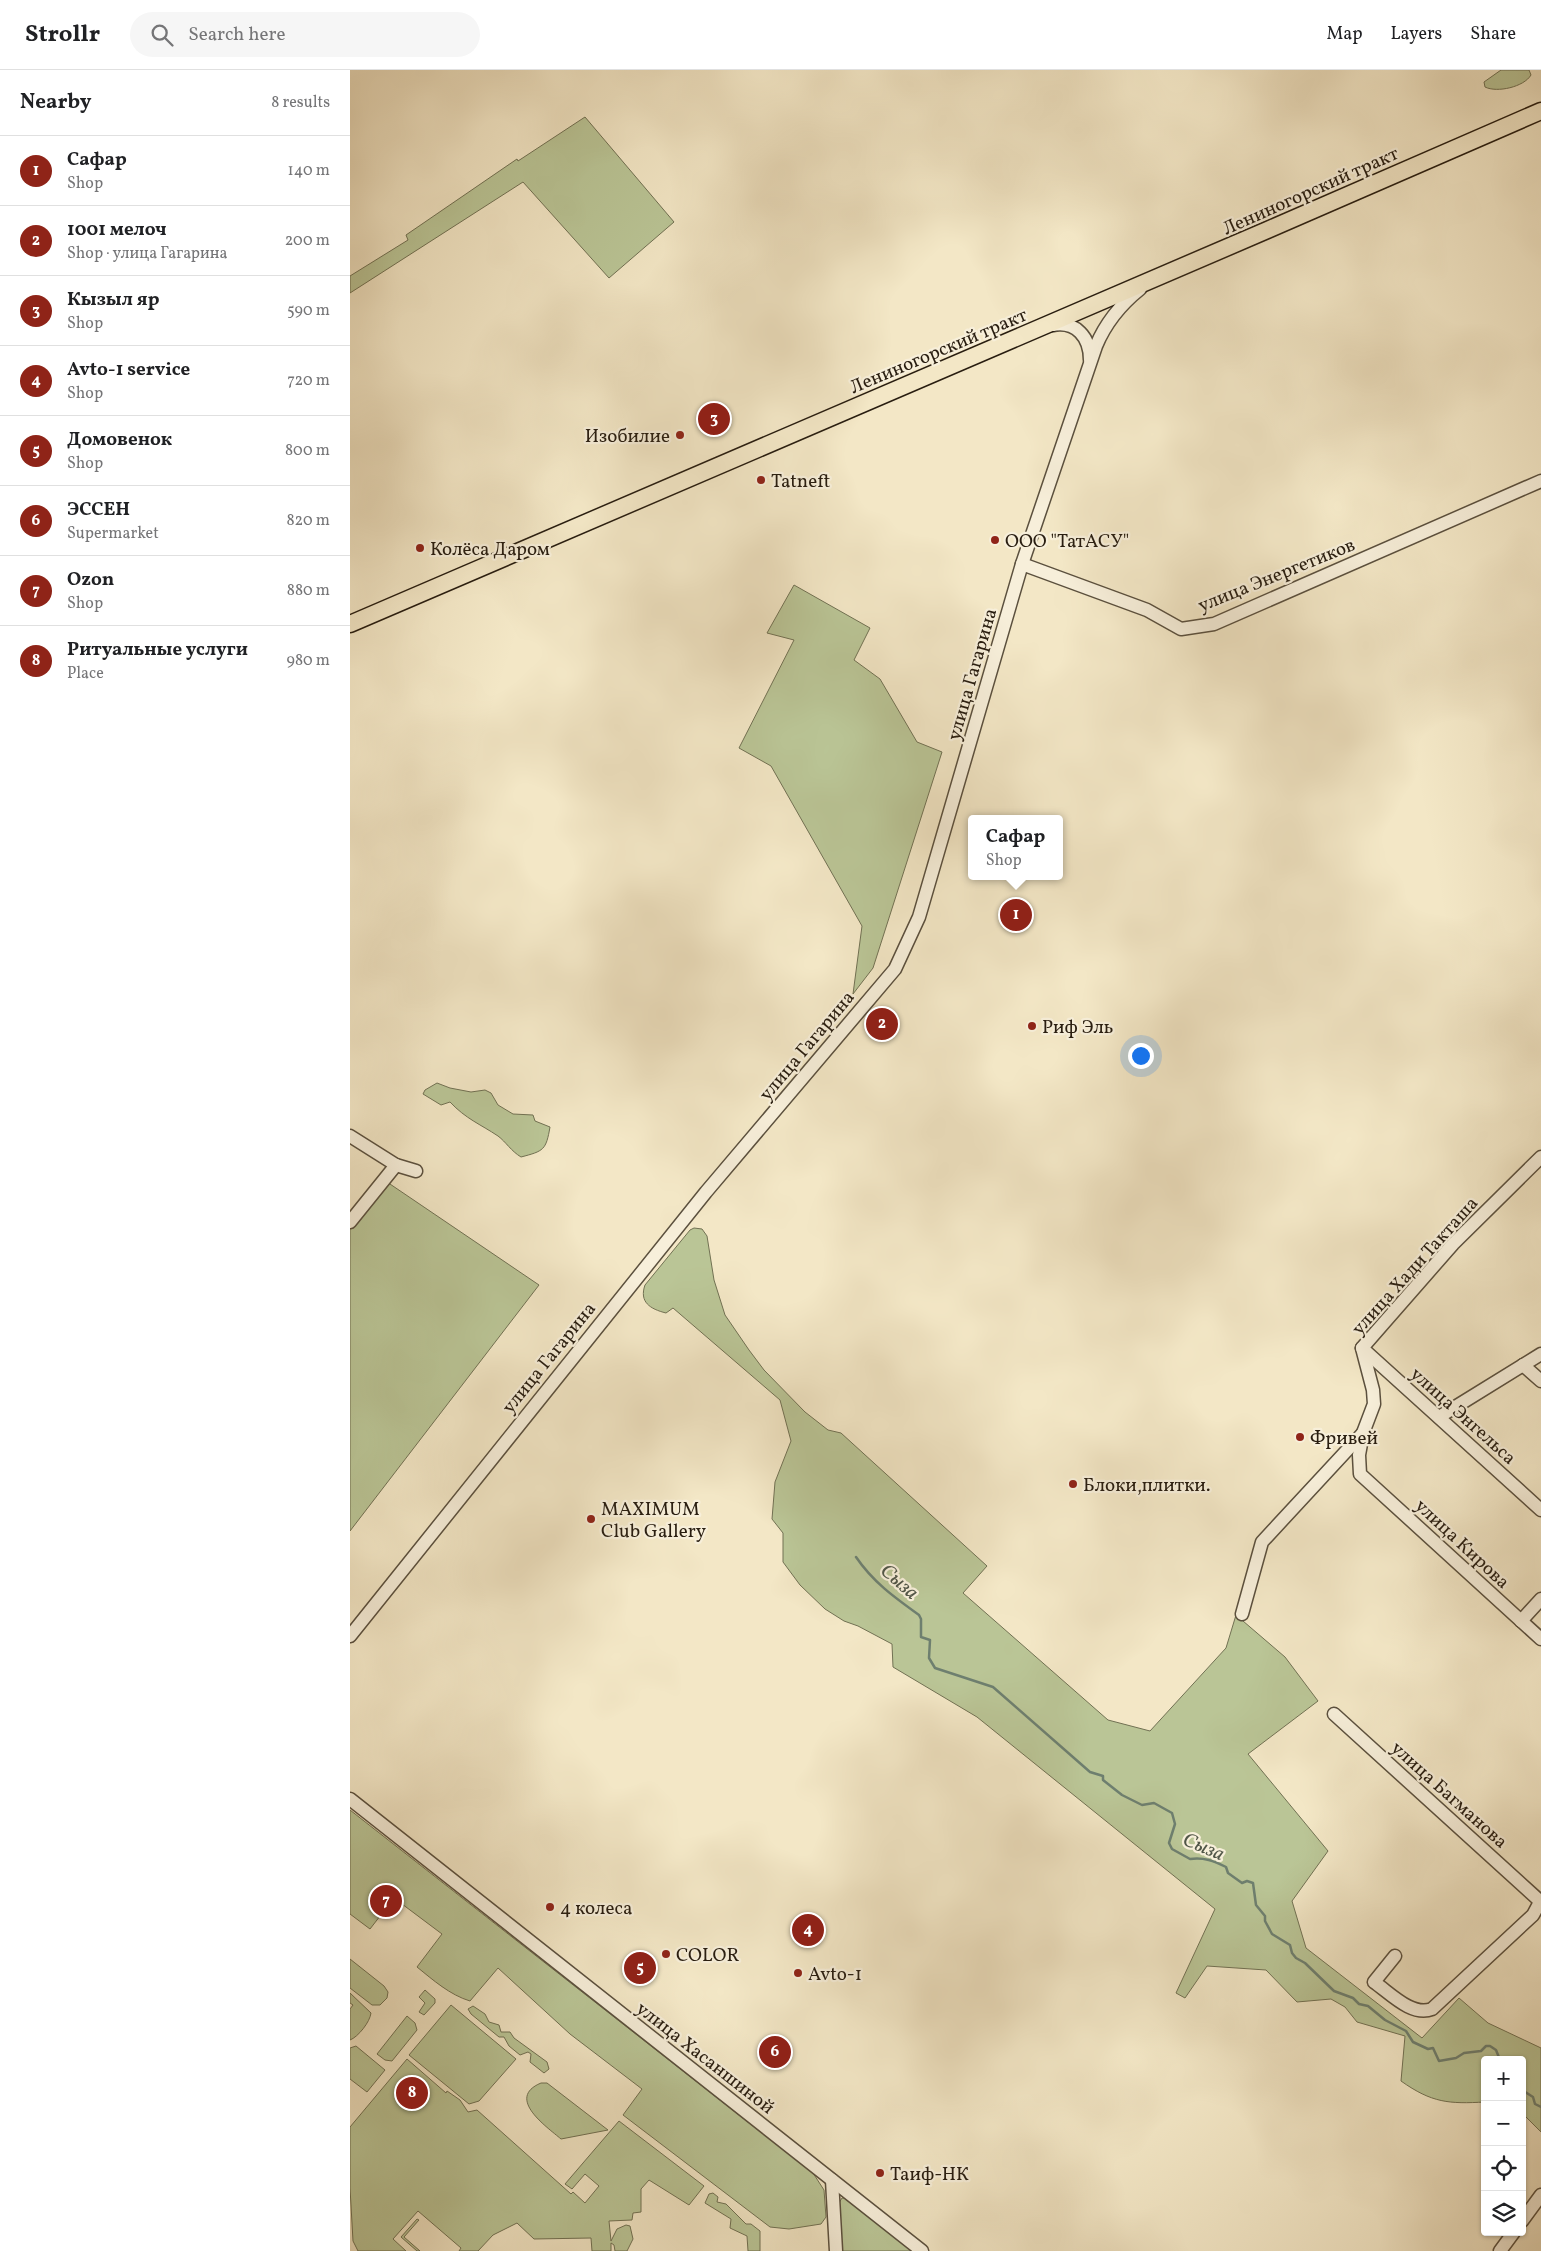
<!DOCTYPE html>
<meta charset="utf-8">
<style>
:root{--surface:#fff;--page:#f6f6f6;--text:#202124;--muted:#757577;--line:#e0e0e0;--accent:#8f2418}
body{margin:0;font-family:Vollkorn,serif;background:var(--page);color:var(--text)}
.controls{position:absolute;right:15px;bottom:15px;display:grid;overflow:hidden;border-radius:5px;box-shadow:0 1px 4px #0004}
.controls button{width:45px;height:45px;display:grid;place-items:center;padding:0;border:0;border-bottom:1px solid var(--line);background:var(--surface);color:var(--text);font:25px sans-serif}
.you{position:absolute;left:790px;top:985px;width:18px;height:18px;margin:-12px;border:4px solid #fff;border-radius:50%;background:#1a73e8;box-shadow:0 0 0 8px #1a73e833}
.badge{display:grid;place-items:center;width:32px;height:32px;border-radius:50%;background:var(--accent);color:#fff;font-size:16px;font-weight:700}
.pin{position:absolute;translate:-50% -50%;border:2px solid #fff;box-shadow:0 1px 5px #0006}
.popup{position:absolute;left:618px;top:745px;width:95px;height:65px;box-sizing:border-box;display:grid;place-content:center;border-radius:5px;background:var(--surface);filter:drop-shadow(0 1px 4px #0005);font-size:16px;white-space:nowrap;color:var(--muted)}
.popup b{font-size:19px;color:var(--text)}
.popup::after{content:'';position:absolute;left:50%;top:100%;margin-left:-10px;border:10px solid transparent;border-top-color:var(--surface)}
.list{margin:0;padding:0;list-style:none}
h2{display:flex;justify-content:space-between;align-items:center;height:65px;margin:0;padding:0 20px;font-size:21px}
h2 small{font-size:16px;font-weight:400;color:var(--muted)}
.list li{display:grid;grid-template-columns:32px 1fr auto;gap:15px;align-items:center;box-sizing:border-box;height:70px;padding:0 20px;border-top:1px solid var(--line)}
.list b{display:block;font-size:19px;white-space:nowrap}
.list p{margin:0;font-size:16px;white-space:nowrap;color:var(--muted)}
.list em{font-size:16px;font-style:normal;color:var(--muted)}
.icon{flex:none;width:28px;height:28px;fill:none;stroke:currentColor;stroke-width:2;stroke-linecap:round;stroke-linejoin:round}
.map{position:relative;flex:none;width:1191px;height:2181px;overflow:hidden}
header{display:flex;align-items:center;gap:30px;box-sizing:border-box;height:70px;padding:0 25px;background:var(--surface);border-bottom:1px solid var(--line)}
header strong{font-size:24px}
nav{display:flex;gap:28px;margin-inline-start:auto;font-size:18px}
.search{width:350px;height:45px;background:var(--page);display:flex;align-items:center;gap:12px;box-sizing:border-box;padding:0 18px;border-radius:28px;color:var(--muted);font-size:19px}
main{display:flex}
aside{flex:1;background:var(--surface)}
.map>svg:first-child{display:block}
</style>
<header>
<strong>Strollr</strong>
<div class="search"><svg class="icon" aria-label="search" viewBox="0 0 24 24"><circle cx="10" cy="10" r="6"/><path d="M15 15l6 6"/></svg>Search here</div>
<nav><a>Map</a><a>Layers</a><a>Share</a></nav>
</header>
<main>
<aside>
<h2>Nearby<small>8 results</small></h2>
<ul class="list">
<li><span class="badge">1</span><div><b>Сафар</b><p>Shop</p></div><em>140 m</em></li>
<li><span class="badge">2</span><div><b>1001 мелоч</b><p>Shop · улица Гагарина</p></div><em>200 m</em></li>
<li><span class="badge">3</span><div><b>Кызыл яр</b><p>Shop</p></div><em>590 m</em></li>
<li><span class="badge">4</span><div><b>Avto-1 service</b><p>Shop</p></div><em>720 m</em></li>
<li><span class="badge">5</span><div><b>Домовенок</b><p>Shop</p></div><em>800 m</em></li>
<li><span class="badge">6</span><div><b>ЭССЕН</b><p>Supermarket</p></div><em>820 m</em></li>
<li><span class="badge">7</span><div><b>Ozon</b><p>Shop</p></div><em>880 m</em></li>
<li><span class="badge">8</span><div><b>Ритуальные услуги</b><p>Place</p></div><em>980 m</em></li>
</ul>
</aside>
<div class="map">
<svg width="1191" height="2181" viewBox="0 0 1191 2181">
<rect width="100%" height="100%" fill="#f3e7c6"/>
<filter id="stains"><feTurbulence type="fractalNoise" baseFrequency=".004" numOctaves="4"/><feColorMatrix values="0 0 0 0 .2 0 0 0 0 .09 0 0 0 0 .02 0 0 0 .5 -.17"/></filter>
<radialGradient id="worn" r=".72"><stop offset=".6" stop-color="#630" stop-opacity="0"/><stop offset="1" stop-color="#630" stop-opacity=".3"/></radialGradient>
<!-- green -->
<g fill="#bac596" stroke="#717153">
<path d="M1151,0H1179L1181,5C1174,17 1147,23 1135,17L1134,12Z"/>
<path d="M235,47L324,152L259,208L173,112L0,223V206L58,170L56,165L167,89L168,91Z"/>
<path d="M444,515L520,558L504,590L530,609L567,672L592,682L523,898L503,924L512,856L421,696L389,678L444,570L417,563Z"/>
<path d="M87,1013L100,1018L121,1022L135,1020L141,1023L148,1035L163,1044L183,1045L185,1051L200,1057C196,1080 194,1081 171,1087C161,1081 156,1072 148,1066C130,1054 116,1049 100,1032L91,1035L73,1024L75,1020Z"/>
<path d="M37,1112L189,1215L0,1461V1159Z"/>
<path d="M344,1158L352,1159L357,1166L364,1210L375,1245L399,1280L414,1300L455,1342L478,1360L491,1363L637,1496L613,1523L758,1650L800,1661L876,1578L886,1545L935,1587L968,1631L898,1684L978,1781L942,1831L956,1878L1072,1968L1109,1928L1138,1953L1191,1978V2062L1172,2043V1990H1135V2032C1099,2034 1082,2033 1051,2011L1055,1966L1007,1952L995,1937L981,1929L947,1932L916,1900L857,1896L835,1928L826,1923L865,1839L627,1647L543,1597L542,1574L508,1556L494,1551L475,1539L450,1515L433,1492V1463L422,1449L425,1412L441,1371L430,1330L323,1238L316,1243C300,1239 289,1232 295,1215L340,1160Z"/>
<path d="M0,1740L463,2103L474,2120L476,2147L471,2154L439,2159L420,2157L273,2045L292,2019L220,1964L148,1898L120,1931C100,1925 83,1910 67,1897L92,1864L44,1828L20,1859L0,1844Z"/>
<path d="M0,1889L34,1916L38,1922L37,1928L30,1935H22L0,1918Z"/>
<path d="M75,1920L85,1929V1933L74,1945L69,1942L75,1933L69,1927Z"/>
<path d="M0,1923L21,1943C20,1952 8,1967 0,1970V1939L3,1935L0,1933Z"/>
<path d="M101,1935L166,1989L129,2031L119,2034L59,1985Z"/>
<path d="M123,1936L135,1944L139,1952L149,1955L151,1962H160L164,1968L197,1992L199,1999L194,2003L180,1992L181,1984L178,1982L170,1985L159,1976L154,1967H149L121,1944L118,1939Z"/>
<path d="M57,1946L65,1953L67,1960L42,1991L35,1990L27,1984Z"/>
<path d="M6,1976L35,2000L17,2022L0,2009V1978Z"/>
<path d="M57,1989L96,2023L97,2021L110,2030L118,2042L127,2040L221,2124L223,2122L235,2133L249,2116L235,2104L222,2119L215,2114L269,2051L354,2116L339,2135L299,2110L291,2119V2142L283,2143L282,2150L259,2151L261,2171L267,2159L276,2155L280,2156L283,2169L277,2181H265L264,2175L261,2173V2181H242L241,2168L184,2169L167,2153L143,2165L128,2181H109L111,2178L68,2141L43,2169L56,2181H8L3,2171L0,2118V2057Z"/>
<path d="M191,2013H197L258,2060L211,2069C197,2057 155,2028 191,2013Z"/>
<path d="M363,2123L368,2127L367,2132L376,2134L396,2154H401L410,2161V2181H398L397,2166L380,2158L381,2149L355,2133L359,2124Z"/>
<path d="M492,2128H494L562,2181H492L489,2133Z"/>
<path d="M67,2149L69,2150L54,2167L70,2181H67L51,2167Z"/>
</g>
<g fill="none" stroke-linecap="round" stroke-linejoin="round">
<!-- stream -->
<g stroke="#6e7f6f" stroke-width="2.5">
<path d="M506,1487C523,1512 544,1527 569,1545L571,1549V1567L580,1570L579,1588L585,1598L643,1617L740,1702L753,1706V1710L772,1725L792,1735L804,1733L822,1743L825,1754L819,1773L822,1779L840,1789C854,1787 864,1791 876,1797L878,1803L892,1813L897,1811L903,1813L906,1835L915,1846V1851L922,1864L940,1875L942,1883L946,1888L955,1893L984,1921L1003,1928L1009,1934L1018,1936L1035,1950L1056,1961L1063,1972L1078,1979L1083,1978L1089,1991L1106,1988L1114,1983L1131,1981L1136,1976H1140L1146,1980L1150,1990"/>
<path d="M1172,2020L1183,2027L1185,2034L1191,2037"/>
</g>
<defs>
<g id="minor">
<path d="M703,255C726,251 740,267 740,290"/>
<path d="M672,494L797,540L831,559L864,554L1191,411"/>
<path d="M0,1066L46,1095L66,1101"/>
<path d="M1191,1087L1103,1174L1012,1278L1023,1320L1024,1334L1013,1363L1009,1385L1010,1404L1191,1569"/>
<path d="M0,1152L46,1095"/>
<path d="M1012,1278L1191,1440"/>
<path d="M1173,1295L1191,1311"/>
<path d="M1089,1347L1191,1284"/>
<path d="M892,1544L912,1472L1013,1363"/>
<path d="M1171,1551L1191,1529"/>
<path d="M0,1566L356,1122L545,899L569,847L672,494L746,276C756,252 770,235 790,219"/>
<path d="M984,1644L1191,1832"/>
<path d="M0,1729L572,2181"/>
<path d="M1045,1886L1024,1912C1040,1923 1062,1947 1082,1939L1183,1845L1191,1830"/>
<path d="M482,2110L486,2181"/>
<path d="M1172,2151L1191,2125"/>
<path d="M1150,2181L1164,2162"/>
</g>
<path id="major" d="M0,554C398,384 795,214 1191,41"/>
</defs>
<!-- minor casing -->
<use href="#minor" stroke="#5b503e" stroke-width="15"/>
<!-- major casing -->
<use href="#major" stroke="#281d10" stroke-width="19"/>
<!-- minor -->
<use href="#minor" stroke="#f7efda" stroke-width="12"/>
<!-- major -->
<use href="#major" stroke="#f3e7c6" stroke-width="16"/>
</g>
<!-- markers -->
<g fill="#8f2418" stroke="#f7efda" stroke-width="2">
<circle cx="330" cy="365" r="5"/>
<circle cx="411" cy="410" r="5"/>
<circle cx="645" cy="470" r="5"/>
<circle cx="70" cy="478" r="5"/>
<circle cx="682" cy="956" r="5"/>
<circle cx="950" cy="1367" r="5"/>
<circle cx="723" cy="1414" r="5"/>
<circle cx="241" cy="1449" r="5"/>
<circle cx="200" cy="1837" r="5"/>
<circle cx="316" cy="1884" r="5"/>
<circle cx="448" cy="1903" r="5"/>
<circle cx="530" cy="2103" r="5"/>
</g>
<g text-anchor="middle" stroke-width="4.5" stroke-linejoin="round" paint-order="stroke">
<!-- street labels -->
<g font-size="19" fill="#281d10" stroke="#f7efda">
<text transform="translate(960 120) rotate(-24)" y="7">Лениногорский тракт</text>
<text transform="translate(588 280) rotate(-23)" y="7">Лениногорский тракт</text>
<text transform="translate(926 504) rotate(-22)" y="7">улица Энергетиков</text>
<text transform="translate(621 604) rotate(-74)" y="7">улица Гагарина</text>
<text transform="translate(456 975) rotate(-50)" y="7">улица Гагарина</text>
<text transform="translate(1064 1195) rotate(-48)" y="7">улица Хади Такташа</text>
<text transform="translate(198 1287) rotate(-51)" y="7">улица Гагарина</text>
<text transform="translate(1114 1345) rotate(42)" y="7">улица Энгельса</text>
<text transform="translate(1113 1473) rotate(43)" y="7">улица Кирова</text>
<text transform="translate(1100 1724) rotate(42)" y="7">улица Багманова</text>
<text transform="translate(356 1987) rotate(38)" y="7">улица Хасаншиной</text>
</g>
<!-- poi labels -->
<g font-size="19" fill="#281d10" stroke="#f7efda" text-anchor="start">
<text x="320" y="372" text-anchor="end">Изобилие</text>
<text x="421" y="417">Tatneft</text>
<text x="655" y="477">ООО "ТатАСУ"</text>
<text x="80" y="485">Колёса Даром</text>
<text x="692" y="963">Риф Эль</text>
<text x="960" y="1374">Фривей</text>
<text x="733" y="1421">Блоки,плитки.</text>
<text x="251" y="1445">MAXIMUM<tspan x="251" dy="22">Club Gallery</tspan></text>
<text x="210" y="1844">4 колеса</text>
<text x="326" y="1891">COLOR</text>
<text x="458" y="1910">Avto-1</text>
<text x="540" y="2110">Таиф-НК</text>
</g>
<!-- water labels -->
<g font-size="20" font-style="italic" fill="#515648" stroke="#f7efda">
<text transform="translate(550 1511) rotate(41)" y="7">Сыза</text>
<text transform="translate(854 1776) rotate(23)" y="7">Сыза</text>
</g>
</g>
<rect width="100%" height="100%" filter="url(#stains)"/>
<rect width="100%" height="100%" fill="url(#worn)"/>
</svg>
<div class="controls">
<button>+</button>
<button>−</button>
<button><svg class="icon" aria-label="locate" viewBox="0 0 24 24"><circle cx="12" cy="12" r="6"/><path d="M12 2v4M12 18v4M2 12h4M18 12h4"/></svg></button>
<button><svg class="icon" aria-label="layers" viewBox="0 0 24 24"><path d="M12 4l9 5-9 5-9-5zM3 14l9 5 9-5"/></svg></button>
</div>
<div class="you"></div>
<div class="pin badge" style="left:666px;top:845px">1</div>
<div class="popup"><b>Сафар</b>Shop</div>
<div class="pin badge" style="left:532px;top:954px">2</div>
<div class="pin badge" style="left:364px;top:349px">3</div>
<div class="pin badge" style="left:458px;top:1860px">4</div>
<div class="pin badge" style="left:290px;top:1898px">5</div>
<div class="pin badge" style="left:425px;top:1982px">6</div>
<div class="pin badge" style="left:36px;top:1831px">7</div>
<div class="pin badge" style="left:62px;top:2023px">8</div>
</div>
</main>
